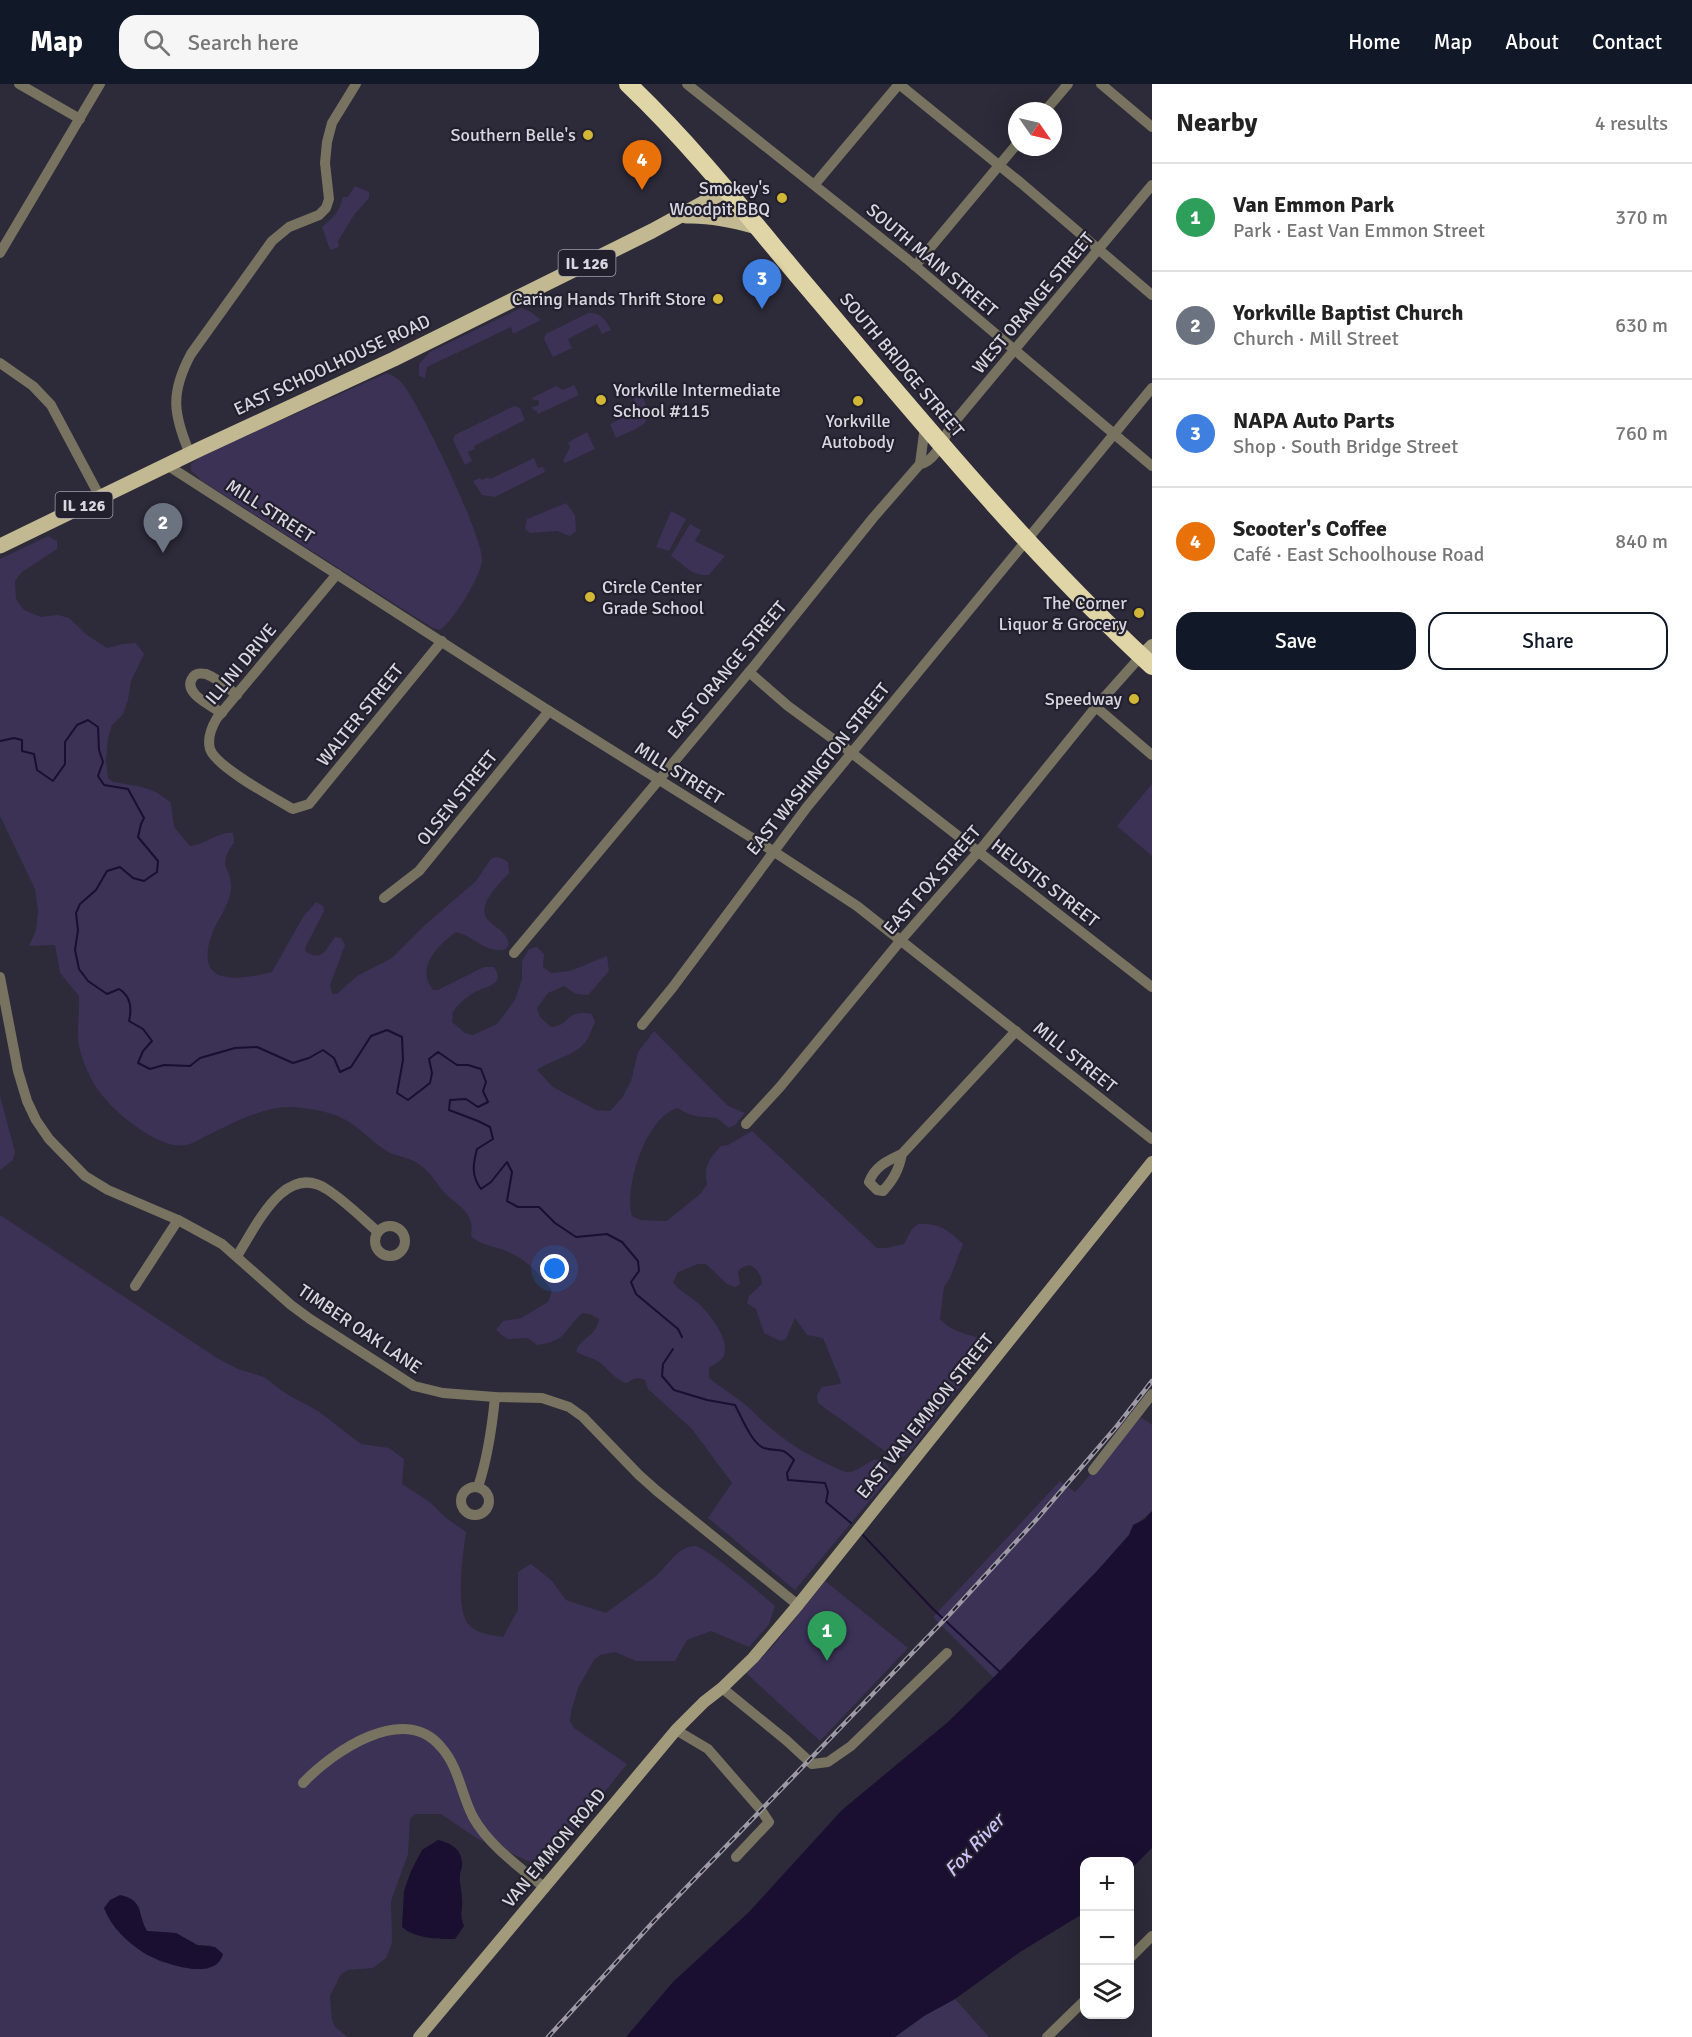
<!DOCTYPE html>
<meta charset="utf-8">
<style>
:root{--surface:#fff;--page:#f6f6f6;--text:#222;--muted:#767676;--line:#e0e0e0;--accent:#111827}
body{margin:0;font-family:Signika,sans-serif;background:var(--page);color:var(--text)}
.controls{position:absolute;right:18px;bottom:18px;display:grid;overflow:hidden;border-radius:12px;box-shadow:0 6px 24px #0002}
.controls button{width:54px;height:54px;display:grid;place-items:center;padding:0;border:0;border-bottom:2px solid var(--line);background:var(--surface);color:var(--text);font:30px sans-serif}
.compass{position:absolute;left:1008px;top:18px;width:54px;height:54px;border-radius:50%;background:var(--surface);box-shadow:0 6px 24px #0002;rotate:124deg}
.you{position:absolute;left:555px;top:1185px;width:21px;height:21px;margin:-15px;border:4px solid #fff;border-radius:50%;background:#1a73e8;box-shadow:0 0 0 9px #1a73e833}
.badge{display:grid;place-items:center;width:39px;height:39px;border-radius:50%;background:var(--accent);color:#fff;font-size:20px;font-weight:700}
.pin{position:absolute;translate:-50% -50px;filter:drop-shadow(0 2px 3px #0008)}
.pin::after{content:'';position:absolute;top:32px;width:21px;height:18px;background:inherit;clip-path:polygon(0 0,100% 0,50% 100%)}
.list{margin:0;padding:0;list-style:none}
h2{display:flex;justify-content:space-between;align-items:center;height:78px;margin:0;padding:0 24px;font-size:26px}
h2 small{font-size:20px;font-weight:400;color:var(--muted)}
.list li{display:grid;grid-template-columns:39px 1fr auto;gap:18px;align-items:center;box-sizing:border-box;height:108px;padding:0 24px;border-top:2px solid var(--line)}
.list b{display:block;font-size:22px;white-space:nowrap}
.list p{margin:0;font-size:20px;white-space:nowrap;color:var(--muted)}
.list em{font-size:20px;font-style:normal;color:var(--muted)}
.actions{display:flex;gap:12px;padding:18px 24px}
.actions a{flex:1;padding:14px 0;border:2px solid var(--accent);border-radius:18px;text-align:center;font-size:21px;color:var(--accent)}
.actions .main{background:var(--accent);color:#fff}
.icon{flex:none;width:33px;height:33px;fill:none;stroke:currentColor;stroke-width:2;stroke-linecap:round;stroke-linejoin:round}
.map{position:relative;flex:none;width:1152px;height:1953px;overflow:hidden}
header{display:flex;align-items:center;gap:36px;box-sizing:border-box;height:84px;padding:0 30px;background:var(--accent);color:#fff}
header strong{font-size:28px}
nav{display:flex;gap:33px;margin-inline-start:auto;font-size:21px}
.search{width:420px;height:54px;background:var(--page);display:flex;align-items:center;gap:15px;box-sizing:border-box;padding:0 21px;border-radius:18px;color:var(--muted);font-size:22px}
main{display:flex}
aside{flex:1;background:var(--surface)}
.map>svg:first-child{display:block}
</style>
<header>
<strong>Map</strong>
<div class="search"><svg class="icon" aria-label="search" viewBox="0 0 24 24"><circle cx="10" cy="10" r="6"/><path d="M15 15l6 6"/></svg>Search here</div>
<nav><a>Home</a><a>Map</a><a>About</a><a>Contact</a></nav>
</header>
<main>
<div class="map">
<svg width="1152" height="1953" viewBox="0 0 1152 1953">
<rect width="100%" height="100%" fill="#2d2a39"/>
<!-- green -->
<g fill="#3c3256" fill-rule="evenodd">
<path d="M355,102L369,108V114L354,131L338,157L339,163L330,166L322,143C333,134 340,127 343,113H348Z"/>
<path d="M521,224L531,228L541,236L513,250L511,243L427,283L425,294L419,292V280L430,268Z"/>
<path d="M588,229C601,228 605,235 611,246L602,250L597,240L568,255L572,264L553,273L544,255L546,250Z"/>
<path d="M387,289C393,291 397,294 402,299C419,319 484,454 482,477C481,492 452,540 439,546L431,543L202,397L191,386V380L201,372Z"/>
<path d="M574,301L579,311L538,330L536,326L534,327L532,323L538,322L539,319L538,316H533L532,314L556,302L563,306Z"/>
<path d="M639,305C656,340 648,339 616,354L610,340L631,330V325L637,322L631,309Z"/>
<path d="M514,322L520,324L525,336L474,362L475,365L468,368L472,377L465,381L453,356L455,351Z"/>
<path d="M587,348L595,365L565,379L563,377L570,363L568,359L572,356Z"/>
<path d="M534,374L538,384L543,383L545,388L495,413L482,411L473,397L480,394L482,396L488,393L490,395Z"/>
<path d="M566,419L575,431L576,447L570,452L557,447L530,449L525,445L527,435Z"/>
<path d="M671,427L686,435L669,467L656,463Z"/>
<path d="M690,440L701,446L695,457L725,472L709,491C689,492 686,481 671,472Z"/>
<path d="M48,452L57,457V465L22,488L15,497L16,515L24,526L41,533L58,531L69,534L87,551L107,564L122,560L136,559L144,570L131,597L128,616L123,630L112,641L108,654L106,677L108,694L113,698C139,703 150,701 171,719L174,743L190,762C206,761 218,747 233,749L234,759C215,784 233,783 231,806C229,823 216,837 211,853C194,903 241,896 272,888L303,833L316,818L323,822L324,827L305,864L306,868C324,878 325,865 335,853L341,854L345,861L330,901L332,910H337L357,892L392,874L426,840L475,798L491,775L495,773L501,774L508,778L509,789C499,800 473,824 490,838C499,846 506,848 509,860L506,865C487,871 474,852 456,848C438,861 415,884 433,906H438L484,883H494C506,901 487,902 475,908C468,912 457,920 453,928C452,931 453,935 452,938L465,949L473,951L497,940L515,916L522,895V877L529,865L537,863L544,870L543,883L551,889L570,887L607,872L609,887L588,911L576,910L564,902L548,909L537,924L540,933L551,943C571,942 564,925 592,930L595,938C592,944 590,951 587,956C575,973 552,975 537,986L553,1003L596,1026L610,1027L622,1014L631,997L638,968L654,947L728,1022L745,1029L735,1041L729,1044L717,1034C698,1032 696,1035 678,1024C646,1032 624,1103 632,1132L640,1136L667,1137L700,1110L707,1101C704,1082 708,1076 721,1062L728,1061L752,1047L877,1164H886L904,1160L912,1145L918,1140C940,1139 947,1145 963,1160L950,1194L944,1203L940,1235C955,1252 976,1249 992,1261L912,1365L903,1373H894L886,1368L818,1319L817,1311L822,1303L840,1300L841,1298L823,1254L807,1251L795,1234L786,1255L780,1257L764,1249L756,1225L747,1219L749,1212L762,1200C761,1192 758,1184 749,1181L741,1184L738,1188L740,1200L735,1203L727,1200L706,1180H698L678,1188L673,1198C680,1208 689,1211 698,1219C709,1229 732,1257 723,1273C721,1277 713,1281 709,1284V1294C721,1304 735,1312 747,1322C756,1330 764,1339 774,1347C791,1361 813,1374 834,1383C837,1384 843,1388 847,1388C863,1390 879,1357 892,1390L795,1506L708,1434L732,1399L692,1345L648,1305L645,1296C638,1293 633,1294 627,1299C615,1297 609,1285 599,1278C592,1273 583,1273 576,1267C582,1253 596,1252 599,1235L590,1230L583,1229C562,1246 570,1256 537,1261L528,1254L507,1255L496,1246L503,1237L521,1234L548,1218L552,1207C540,1190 525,1174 506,1167C494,1162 480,1161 471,1152C476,1124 452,1121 439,1102C432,1092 422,1079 409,1075C400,1072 392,1071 384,1065C370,1056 358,1042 344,1035C329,1027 308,1024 291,1023C265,1022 233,1039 210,1050C202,1054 193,1060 185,1061C162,1066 122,1034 108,1018C94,1004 83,981 79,962C76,945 80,929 79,912L60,889L55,861L29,862L36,846L38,827L35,805L0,732V475Z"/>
<path d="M1152,700V772L1117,742Z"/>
<path d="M0,1012L15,1068L13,1076L0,1086Z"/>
<path d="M0,1131L217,1274L238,1285L264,1293L285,1309L318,1327L361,1360L389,1364L404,1375L402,1400L430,1418L445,1433L466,1448C463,1469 455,1523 468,1540C476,1550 492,1551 503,1553L518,1526V1488L531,1480L551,1496L566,1516L606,1529C622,1517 639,1505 655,1493C667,1483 677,1463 694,1462C704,1461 764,1512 775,1522L769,1540L749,1563L711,1547L687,1556L675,1577H636L615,1568L600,1571L594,1576L578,1604L571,1628L570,1637L574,1644L627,1680L544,1784L476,1754L441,1730H416L410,1734L408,1770L391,1817L392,1859L386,1874L373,1884L348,1886L341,1890L330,1912L332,1936L335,1943L348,1953H0ZM139,1821L141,1836L147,1847L176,1849L198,1861H211L208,1885L161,1878L128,1857Z"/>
<path d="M1141,1333L1152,1341V1427C1144,1435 1133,1440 1129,1451L1097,1487L994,1594L933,1533L1060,1397L1075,1408Z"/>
<path d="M825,1497L908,1564L820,1657L746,1589L772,1563Z"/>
<path d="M955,1915L989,1953H895L924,1932Z"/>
</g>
<!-- water -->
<g fill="#1a0f30">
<path d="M1152,1427V1764L1130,1786V1778H1084V1829L1020,1868L955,1915L924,1932L895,1953H626L673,1898L749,1828L842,1726L948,1638L993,1594L1097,1487L1129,1451L1133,1441L1145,1435Z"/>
<path d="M438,1756C451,1759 463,1766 462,1781C462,1785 460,1787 460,1790C459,1798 462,1807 462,1815C463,1827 459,1830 464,1842L455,1855C437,1855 416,1855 402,1843L404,1807L411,1787L422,1766Z"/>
<path d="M120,1811C144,1816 137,1829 147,1847L176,1849L197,1861L215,1863L223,1870C216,1899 161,1879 144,1869C127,1858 111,1843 104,1824L110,1816Z"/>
</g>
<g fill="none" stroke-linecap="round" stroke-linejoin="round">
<!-- stream -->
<g stroke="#1a0f30" stroke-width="2">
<path d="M0,657L14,654L22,656V667L34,670L37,686L53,697L65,680V658L77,641L88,636L98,643L99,666L103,678L98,692L104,701L128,705L144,734L141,740L138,753L158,777L157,788L144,797L133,794L120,783L107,787L96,806L80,820L76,829L78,846L75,866L79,885L88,897L107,910L119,905C131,912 132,924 129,937L143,945L152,957L143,967L138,979L150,985L164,981L190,982L200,974L235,964L257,963L293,979L309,974L323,966L334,974L340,988L351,983L371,952L387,946L402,953L403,976L397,1009L408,1016L430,999L432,989L429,975L438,968L457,981H468L481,985L486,998L483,1007L488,1018L478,1023L466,1015L450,1016L449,1026L478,1037L490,1043L493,1055L477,1065C473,1080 471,1092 481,1105L491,1098L507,1078L512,1088L507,1117L518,1123H539L555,1139L576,1153L607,1150L622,1158L638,1177L639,1187L631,1198L636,1210L678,1245L682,1253"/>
<path d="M673,1265L663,1280L662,1292L674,1306L707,1316L735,1321C741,1332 752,1360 764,1364C781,1369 780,1361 794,1376L787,1389L788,1396L825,1399L828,1408L826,1418L851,1439"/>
<path d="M863,1451L933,1525L1001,1589"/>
</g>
<!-- street -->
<g stroke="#777360" stroke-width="10">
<path d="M19,0L80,35"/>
<path d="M687,0L907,175L1152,382"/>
<path d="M899,0L1021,99L1152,211"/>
<path d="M1101,0L1152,43"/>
<path d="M1045,27L1068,0"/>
<path d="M815,100L899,0"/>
<path d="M0,169L100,0"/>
<path d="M915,182L1017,60"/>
<path d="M0,279L33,302L51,321L100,413"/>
<path d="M190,370C173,330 170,309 191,270L272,157L289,143L319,131L326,124L329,115L325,79L327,58L332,39L356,0"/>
<path d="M920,380L925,342"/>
<path d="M167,381L549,627L773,767L857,822L1152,1055"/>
<path d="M337,490L217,634C211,644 207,654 210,665C216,683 274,714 293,725L309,720L442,557"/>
<path d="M749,588L788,622L844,663L1152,903"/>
<path d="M1096,623L1152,671"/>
<path d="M222,629C212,622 181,609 193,593C196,589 200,589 206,590C217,594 228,604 237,611"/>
<path d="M384,814L419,787L549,627"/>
<path d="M514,869L755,581L873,434L920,380C935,378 944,354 951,342L1152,101"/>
<path d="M0,893L18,987L27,1017L36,1036L49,1055L85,1092L108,1106L178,1136L222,1160L291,1221L310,1235L414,1302L443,1309L495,1313L542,1314L569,1323L583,1333L639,1391L657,1407L798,1521"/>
<path d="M642,941L673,903L807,723L1152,304"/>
<path d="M746,1040L780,1003L901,856L985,760L1100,618L1141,572"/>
<path d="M902,1070C899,1085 894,1095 883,1107L877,1106L869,1098C875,1082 887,1077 902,1070L1016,947"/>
<circle cx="390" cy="1157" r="15"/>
<path d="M237,1172C256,1143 285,1076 328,1106C346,1118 362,1134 378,1148"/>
<path d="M135,1202L178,1136"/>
<path d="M1093,1386L1152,1310"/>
<circle cx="475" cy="1417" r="14"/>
<path d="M478,1403C488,1373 492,1344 495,1313"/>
<path d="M722,1604L786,1656L812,1680L828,1678L851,1662L947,1569"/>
<path d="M676,1646L708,1665L761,1726L769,1738L736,1773"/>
<path d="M303,1699C332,1668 404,1618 441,1663C459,1683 461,1710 473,1733C490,1763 520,1783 545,1804"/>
<path d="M1130,1874L1152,1852"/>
<path d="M1047,1953L1084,1917"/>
</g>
<!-- secondary -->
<g stroke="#a19b7c" stroke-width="12">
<path d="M1141,572L1152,561"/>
<path d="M419,1953L676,1646L704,1618L722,1604L753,1574L798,1521L1152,1078"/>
</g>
<!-- primary -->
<g stroke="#c2b992" stroke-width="15">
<path d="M686,132C711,131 733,136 757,143"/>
<path d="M0,462L200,365L394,275L652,147L727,106"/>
</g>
<!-- highway -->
<path stroke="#e0d5a6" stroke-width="18" d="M628,0C690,59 744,127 799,193C912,326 1023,463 1152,582"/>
<defs>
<path id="rail" d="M548,1953L654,1837L949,1531L1036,1436L1117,1342L1152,1297"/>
</defs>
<!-- rail casing -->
<use href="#rail" stroke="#9d9aa6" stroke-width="4.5"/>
<!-- rail -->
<use href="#rail" stroke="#23202e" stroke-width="2" stroke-dasharray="7" stroke-linecap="butt"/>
</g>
<!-- markers -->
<g fill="#d2b736" stroke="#23202e" stroke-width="2">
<circle cx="588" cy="51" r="6"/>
<circle cx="782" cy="114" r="6"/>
<circle cx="718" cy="215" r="6"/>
<circle cx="601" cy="316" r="6"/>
<circle cx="858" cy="317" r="6"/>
<circle cx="590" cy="513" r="6"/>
<circle cx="1139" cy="529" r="6"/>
<circle cx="1134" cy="615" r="6"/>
</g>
<g text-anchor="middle" stroke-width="4.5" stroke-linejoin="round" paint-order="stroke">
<!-- shield labels -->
<g fill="#23202e" stroke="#a29fab" stroke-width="1.5">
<rect x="558.5" y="166" width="57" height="26" rx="4.5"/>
<rect x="55.5" y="408" width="57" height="26" rx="4.5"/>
</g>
<g font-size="16" font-weight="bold" fill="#d8d6e0">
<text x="587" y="185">IL 126</text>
<text x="84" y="427">IL 126</text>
</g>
<!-- poi labels -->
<g font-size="18" fill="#d8d6e0" stroke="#23202e" text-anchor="end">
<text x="576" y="57">Southern Belle's</text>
<text x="770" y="110">Smokey's<tspan x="770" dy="21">Woodpit BBQ</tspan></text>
<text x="706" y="221">Caring Hands Thrift Store</text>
<text x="613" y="312" text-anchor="start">Yorkville Intermediate<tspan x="613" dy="21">School #115</tspan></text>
<text x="858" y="343" text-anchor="middle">Yorkville<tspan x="858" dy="21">Autobody</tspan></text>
<text x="602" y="509" text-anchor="start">Circle Center<tspan x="602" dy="21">Grade School</tspan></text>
<text x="1127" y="525">The Corner<tspan x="1127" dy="21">Liquor &amp; Grocery</tspan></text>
<text x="1122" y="621">Speedway</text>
</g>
<!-- street labels -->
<g font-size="18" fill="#d8d6e0" stroke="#23202e">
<text transform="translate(932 176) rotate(40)" y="6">SOUTH MAIN STREET</text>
<text transform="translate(1033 219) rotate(-50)" y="6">WEST ORANGE STREET</text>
<text transform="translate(332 281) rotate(-25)" y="6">EAST SCHOOLHOUSE ROAD</text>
<text transform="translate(902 281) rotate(50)" y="6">SOUTH BRIDGE STREET</text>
<text transform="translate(270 427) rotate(33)" y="6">MILL STREET</text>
<text transform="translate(241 580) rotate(-50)" y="6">ILLINI DRIVE</text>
<text transform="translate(727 586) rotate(-50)" y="6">EAST ORANGE STREET</text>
<text transform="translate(360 631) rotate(-51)" y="6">WALTER STREET</text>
<text transform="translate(818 685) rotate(-51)" y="6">EAST WASHINGTON STREET</text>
<text transform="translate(679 689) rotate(32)" y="6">MILL STREET</text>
<text transform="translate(457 714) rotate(-51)" y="6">OLSEN STREET</text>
<text transform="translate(932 796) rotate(-49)" y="6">EAST FOX STREET</text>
<text transform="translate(1045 799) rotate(38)" y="6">HEUSTIS STREET</text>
<text transform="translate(1075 973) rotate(39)" y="6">MILL STREET</text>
<text transform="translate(360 1245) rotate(34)" y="6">TIMBER OAK LANE</text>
<text transform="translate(925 1332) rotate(-51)" y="6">EAST VAN EMMON STREET</text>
<text transform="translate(554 1764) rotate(-50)" y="6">VAN EMMON ROAD</text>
</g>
<!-- water labels -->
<g font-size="20" font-style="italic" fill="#cec2f8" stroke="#23202e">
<text transform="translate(974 1761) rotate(-47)" y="7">Fox River</text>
</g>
</g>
</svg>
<div class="controls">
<button>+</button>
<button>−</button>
<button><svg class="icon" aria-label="layers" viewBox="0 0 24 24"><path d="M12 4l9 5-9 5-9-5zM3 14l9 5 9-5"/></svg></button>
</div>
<svg class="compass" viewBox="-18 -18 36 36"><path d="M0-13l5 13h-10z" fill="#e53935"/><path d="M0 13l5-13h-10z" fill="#767676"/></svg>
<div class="you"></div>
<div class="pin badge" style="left:827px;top:1577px;background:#2e9e5b">1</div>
<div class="pin badge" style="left:163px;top:469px;background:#6b7280">2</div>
<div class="pin badge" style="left:762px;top:225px;background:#3f7fe0">3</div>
<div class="pin badge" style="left:642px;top:106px;background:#e8710a">4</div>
</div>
<aside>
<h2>Nearby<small>4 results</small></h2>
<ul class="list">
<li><span class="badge" style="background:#2e9e5b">1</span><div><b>Van Emmon Park</b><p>Park · East Van Emmon Street</p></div><em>370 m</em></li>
<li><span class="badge" style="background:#6b7280">2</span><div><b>Yorkville Baptist Church</b><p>Church · Mill Street</p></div><em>630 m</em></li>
<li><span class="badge" style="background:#3f7fe0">3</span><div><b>NAPA Auto Parts</b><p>Shop · South Bridge Street</p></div><em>760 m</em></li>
<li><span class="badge" style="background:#e8710a">4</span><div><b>Scooter's Coffee</b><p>Café · East Schoolhouse Road</p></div><em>840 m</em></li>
</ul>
<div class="actions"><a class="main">Save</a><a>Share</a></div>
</aside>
</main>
